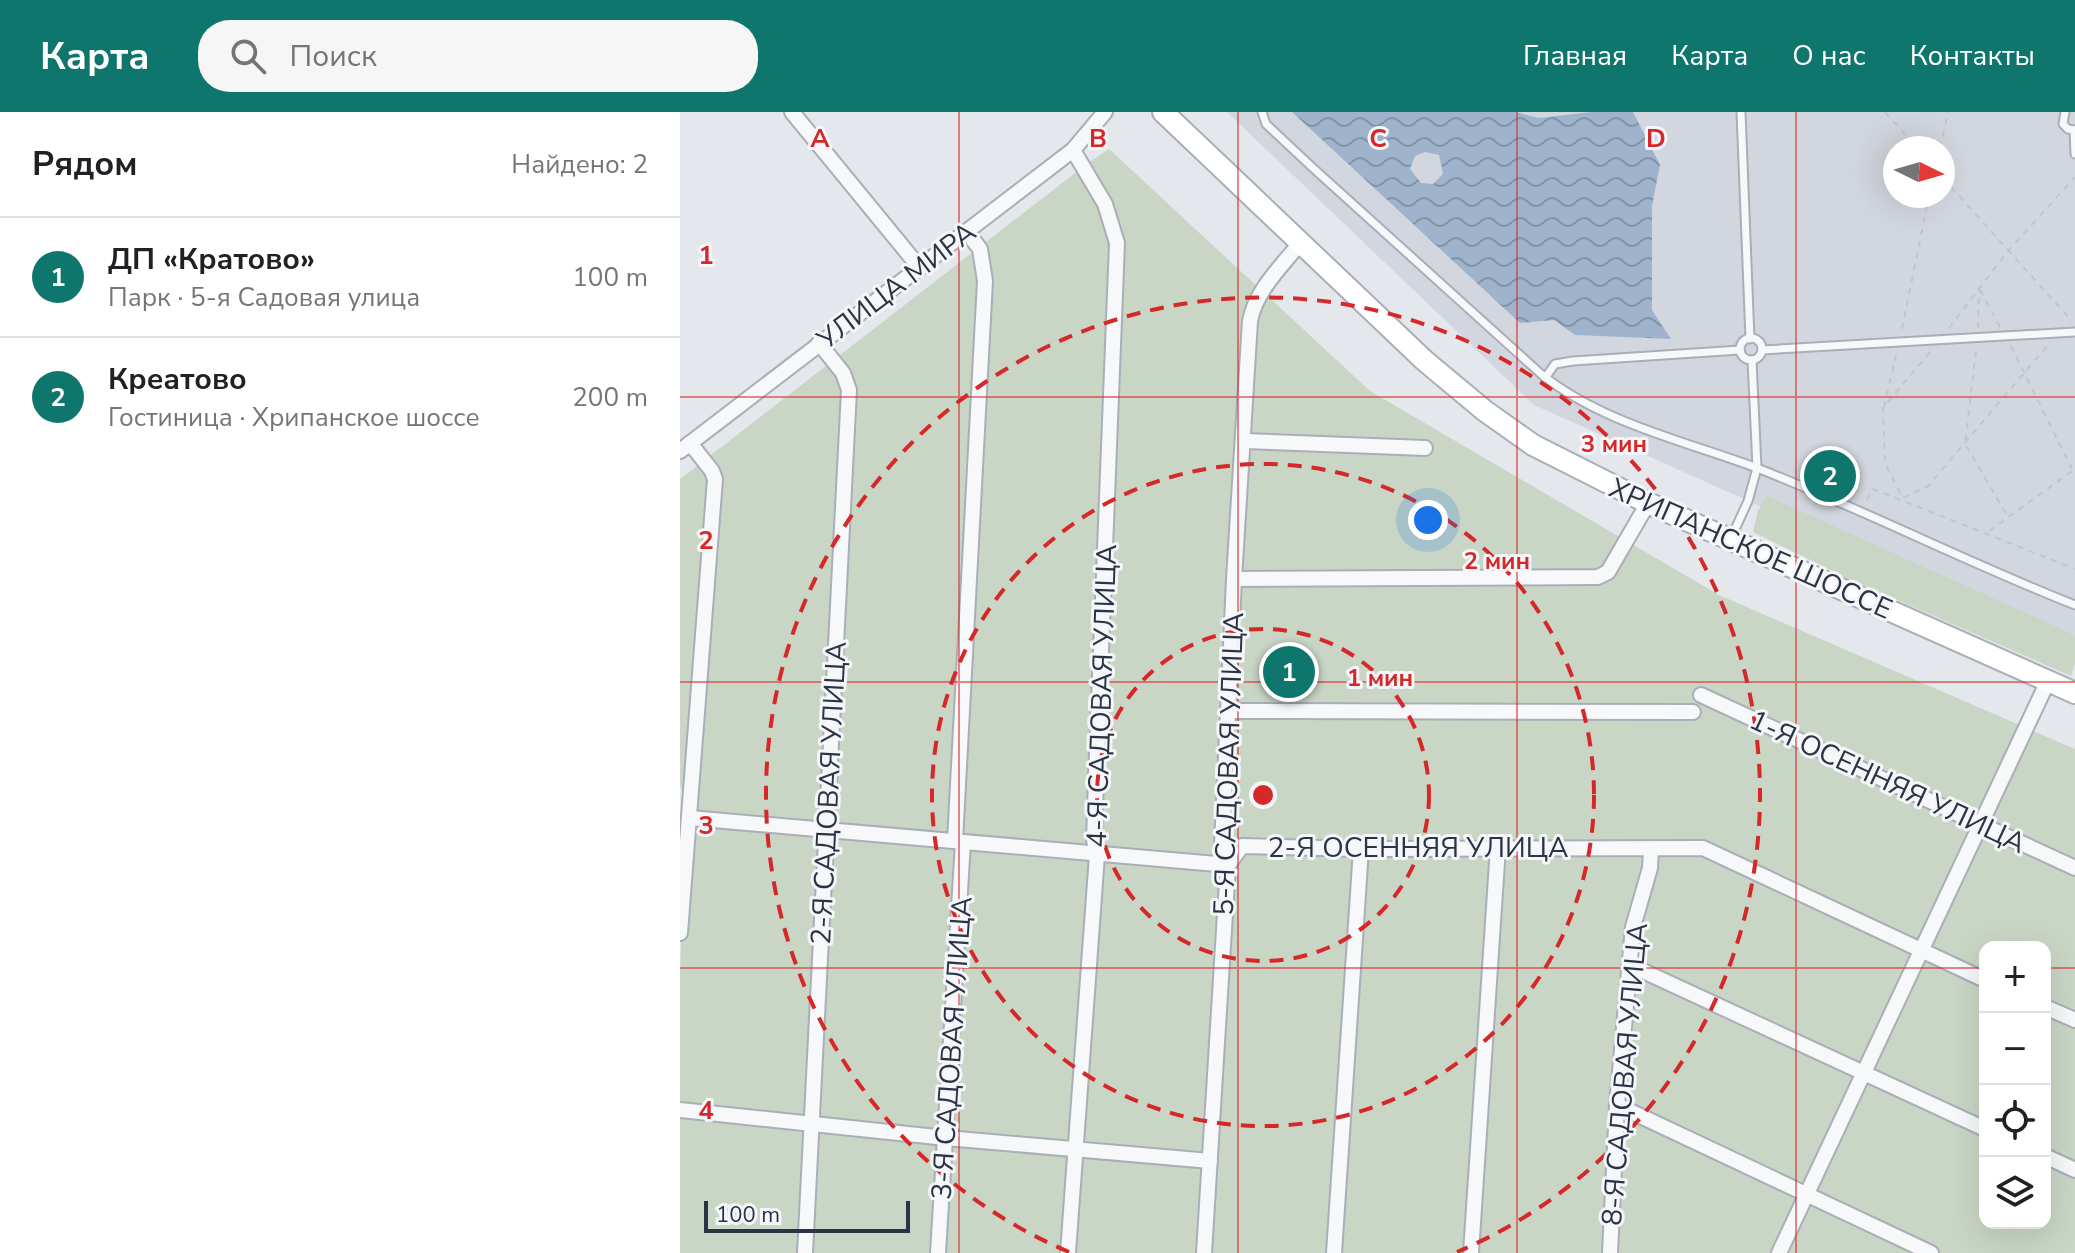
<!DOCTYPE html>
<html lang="ru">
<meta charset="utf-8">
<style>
:root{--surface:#fff;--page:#f6f6f6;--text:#202124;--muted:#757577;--line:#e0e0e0;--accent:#0f766e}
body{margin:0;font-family:"Nunito Sans",sans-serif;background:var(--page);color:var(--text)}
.controls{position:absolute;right:24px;bottom:24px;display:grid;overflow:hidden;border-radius:16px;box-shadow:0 8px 32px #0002}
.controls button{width:72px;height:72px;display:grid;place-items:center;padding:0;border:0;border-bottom:2px solid var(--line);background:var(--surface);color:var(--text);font:40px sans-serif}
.compass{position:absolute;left:1203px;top:24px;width:72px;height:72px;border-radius:50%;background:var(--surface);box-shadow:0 8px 32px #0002;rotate:95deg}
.scale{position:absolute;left:24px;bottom:20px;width:206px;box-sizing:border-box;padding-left:8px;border:4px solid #2b3445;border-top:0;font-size:22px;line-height:28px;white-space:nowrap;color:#2b3445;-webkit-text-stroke:6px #f4f6f9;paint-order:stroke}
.you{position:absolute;left:748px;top:408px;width:28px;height:28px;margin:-20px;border:6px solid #fff;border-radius:50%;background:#1a73e8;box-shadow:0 0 0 12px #1a73e833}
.badge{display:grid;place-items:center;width:52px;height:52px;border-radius:50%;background:var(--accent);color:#fff;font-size:26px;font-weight:700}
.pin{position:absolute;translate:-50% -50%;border:4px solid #fff;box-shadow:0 2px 8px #0006}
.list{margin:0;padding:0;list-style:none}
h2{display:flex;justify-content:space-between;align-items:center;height:104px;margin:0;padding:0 32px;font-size:34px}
h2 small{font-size:26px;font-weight:400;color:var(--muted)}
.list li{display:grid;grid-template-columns:52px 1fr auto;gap:24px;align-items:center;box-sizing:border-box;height:120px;padding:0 32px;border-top:2px solid var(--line)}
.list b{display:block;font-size:30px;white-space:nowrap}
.list p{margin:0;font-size:26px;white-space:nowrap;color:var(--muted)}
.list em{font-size:26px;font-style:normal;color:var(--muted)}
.icon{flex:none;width:44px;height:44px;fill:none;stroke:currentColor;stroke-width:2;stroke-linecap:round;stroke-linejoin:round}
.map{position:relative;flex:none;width:1395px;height:1141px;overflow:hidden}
header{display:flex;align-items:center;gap:48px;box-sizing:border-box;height:112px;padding:0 40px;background:var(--accent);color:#fff}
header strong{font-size:38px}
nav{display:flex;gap:44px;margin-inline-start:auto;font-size:28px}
.search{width:560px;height:72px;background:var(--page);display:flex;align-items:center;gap:20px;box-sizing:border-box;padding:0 28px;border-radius:32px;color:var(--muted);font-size:30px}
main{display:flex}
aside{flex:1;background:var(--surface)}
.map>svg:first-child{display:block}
</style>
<header>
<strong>Карта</strong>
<div class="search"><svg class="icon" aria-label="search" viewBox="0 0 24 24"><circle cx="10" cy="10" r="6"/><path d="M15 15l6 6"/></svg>Поиск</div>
<nav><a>Главная</a><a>Карта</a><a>О нас</a><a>Контакты</a></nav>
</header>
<main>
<aside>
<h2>Рядом<small>Найдено: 2</small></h2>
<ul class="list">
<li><span class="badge">1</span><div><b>ДП «Кратово»</b><p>Парк · 5-я Садовая улица</p></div><em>100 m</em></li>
<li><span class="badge">2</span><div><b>Креатово</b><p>Гостиница · Хрипанское шоссе</p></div><em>200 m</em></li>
</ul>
</aside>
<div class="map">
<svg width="1395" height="1141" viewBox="0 0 1395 1141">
<defs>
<pattern id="water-waves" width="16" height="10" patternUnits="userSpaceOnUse" patternTransform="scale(2)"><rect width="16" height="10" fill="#9fb4cc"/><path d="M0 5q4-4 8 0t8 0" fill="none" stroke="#8293a7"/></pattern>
</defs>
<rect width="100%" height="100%" fill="#e4e7ec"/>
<!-- built -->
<path fill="#d2d6de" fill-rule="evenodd" d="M547,0H1395V535L854,293ZM1215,36H1263V84H1215Z"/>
<!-- green -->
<g fill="#c9d6c5" fill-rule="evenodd">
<path d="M429,37L690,279L1039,483L1395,637V1141H0V864L5,686L0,673V367L404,54ZM1305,835H1365V1111H1305Z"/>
<path d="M1087,384L1388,520L1395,525V552L1391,564L1167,466L1073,420L1078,398Z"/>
</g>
<!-- water -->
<path fill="url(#water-waves)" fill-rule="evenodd" d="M612,0H836L858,6L912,0H953L980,53L972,94V198L991,227L895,223L874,208L840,211ZM745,40L759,43L763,62L753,72L741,71L730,57L735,44Z"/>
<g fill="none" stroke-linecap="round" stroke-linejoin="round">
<defs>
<g id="lane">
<path d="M582,0L586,12L633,56L861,262C922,311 1005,329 1077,356C1185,398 1288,451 1395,493"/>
<path d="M1061,0L1070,227"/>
<path d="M1385,0L1383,12L1388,17L1395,18"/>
<path d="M1394,18L1395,42"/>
<circle cx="1071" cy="237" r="11"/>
<path d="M1082,238L1395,220"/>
<path d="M865,266L875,252L893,249L1060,238"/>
<path d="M1051,426L1068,389L1077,356L1072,248"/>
</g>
<g id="street">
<path d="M112,0L240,156"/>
<path d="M564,329L745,336"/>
<path d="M0,339L393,38L425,0"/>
<path d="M554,467L918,465L928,460L968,391"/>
<path d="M1021,583L1395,756"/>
<path d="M548,599L1013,600"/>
<path d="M10,706L548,753L562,734L681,737L1023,736L1305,868"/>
<path d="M275,729L305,169L300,137L287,120"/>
<path d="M0,821L35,367L32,359L10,331"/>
<path d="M950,853L1305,1017"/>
<path d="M1365,895L1395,908"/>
<path d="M937,993L1251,1141"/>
<path d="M0,998L266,1026L530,1049"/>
<path d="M1365,1044L1395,1058"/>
<path d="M125,1141L169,278L163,261L139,231"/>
<path d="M258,1141L283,730"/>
<path d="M388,1141L417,743L414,728L416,666L437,131L425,92L393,38"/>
<path d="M524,1141L548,753L542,733L554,467L570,209C576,178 601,155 620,131"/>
<path d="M654,1141L681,737"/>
<path d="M791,1141L818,735"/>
<path d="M930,1141L937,993L953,815L970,756L971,738"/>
<path d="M1099,1141L1368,569"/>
</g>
<path id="secondary" d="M483,0L745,249L805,299L853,333L968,391L1395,581"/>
</defs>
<!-- lane casing -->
<use href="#lane" stroke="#a9aeb7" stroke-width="11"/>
<!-- street casing -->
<use href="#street" stroke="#a9aeb7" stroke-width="18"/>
<!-- secondary casing -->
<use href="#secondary" stroke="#a9aeb7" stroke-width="24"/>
<!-- path -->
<g stroke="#c2c5cb" stroke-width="2" stroke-dasharray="6 6" stroke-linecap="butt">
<path d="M1205,0L1237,36"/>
<path d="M1260,36L1268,0"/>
<path d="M1263,66L1392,209"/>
<path d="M1300,178L1320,215"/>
<path d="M1269,216L1328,139L1395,65"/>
<path d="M1298,216L1299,179"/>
<path d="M1222,217L1249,84"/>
<path d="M1331,234L1392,357"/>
<path d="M1296,239L1285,332L1328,405"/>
<path d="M1250,240L1203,296L1205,352L1223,386L1248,374L1368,233"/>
<path d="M1204,295L1216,243"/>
<path d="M1187,388L1193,377L1395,457"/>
<path d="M1309,419L1395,357"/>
</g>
<!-- lane -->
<use href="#lane" stroke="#f7f8fa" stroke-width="7"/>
<!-- street -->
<use href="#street" stroke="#f7f8fa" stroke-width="14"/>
<!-- secondary -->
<use href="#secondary" stroke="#fff" stroke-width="20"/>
</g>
<!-- grid -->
<path fill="none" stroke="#d62828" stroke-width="2" stroke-opacity="0.55" d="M279,0V1141M558,0V1141M837,0V1141M1116,0V1141M0,285H1395M0,570H1395M0,856H1305M1365,856H1395"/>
<!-- distance rings -->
<g fill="none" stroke="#d62828" stroke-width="4" stroke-dasharray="14 10">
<circle cx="583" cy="683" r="166"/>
<circle cx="583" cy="683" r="331"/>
<path d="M389 1140A497 497 0 1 1 777 1140"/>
</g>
<g text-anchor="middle" stroke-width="6" stroke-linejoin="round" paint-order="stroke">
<!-- street labels -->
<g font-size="28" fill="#2b3445" stroke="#f4f6f9">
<text transform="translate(216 173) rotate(-37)" y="10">УЛИЦА МИРА</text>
<text transform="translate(1071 436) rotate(24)" y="10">ХРИПАНСКОЕ ШОССЕ</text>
<text transform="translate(421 584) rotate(-88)" y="10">4-Я САДОВАЯ УЛИЦА</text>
<text transform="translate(548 652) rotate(-88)" y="10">5-Я САДОВАЯ УЛИЦА</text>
<text transform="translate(1208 669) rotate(25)" y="10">1-Я ОСЕННЯЯ УЛИЦА</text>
<text transform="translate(148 681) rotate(-87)" y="10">2-Я САДОВАЯ УЛИЦА</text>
<text x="738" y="745">2-Я ОСЕННЯЯ УЛИЦА</text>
<text transform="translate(271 936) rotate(-86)" y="10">3-Я САДОВАЯ УЛИЦА</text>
<text transform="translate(944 962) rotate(-85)" y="10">8-Я САДОВАЯ УЛИЦА</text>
</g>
</g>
<g font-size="26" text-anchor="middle" font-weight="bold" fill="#d62828" stroke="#f4f6f9" stroke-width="6" stroke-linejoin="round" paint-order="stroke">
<text x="140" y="35">A</text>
<text x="418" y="35">B</text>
<text x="698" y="35">C</text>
<text x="976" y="35">D</text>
<text x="26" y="152">1</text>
<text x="26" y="437">2</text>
<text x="26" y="722">3</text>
<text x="26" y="1007">4</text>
</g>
<circle cx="583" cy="683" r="12" fill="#d62828" stroke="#f4f6f9" stroke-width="4"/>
<g font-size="24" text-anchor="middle" font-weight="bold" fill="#d62828" stroke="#f4f6f9" stroke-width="6" stroke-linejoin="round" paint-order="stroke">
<text x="934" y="340">3 мин</text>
<text x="817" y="457">2 мин</text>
<text x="700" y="574">1 мин</text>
</g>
</svg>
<div class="controls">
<button>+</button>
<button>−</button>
<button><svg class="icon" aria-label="locate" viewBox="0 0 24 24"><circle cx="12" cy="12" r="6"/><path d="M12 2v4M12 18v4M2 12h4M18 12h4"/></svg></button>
<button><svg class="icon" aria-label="layers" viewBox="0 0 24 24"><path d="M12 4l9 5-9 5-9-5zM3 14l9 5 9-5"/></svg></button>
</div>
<svg class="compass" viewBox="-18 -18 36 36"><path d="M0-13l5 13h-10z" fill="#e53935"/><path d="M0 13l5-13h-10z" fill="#757577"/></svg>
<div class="scale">100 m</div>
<div class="you"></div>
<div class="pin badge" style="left:609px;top:560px">1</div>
<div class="pin badge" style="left:1150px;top:364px">2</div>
</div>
</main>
